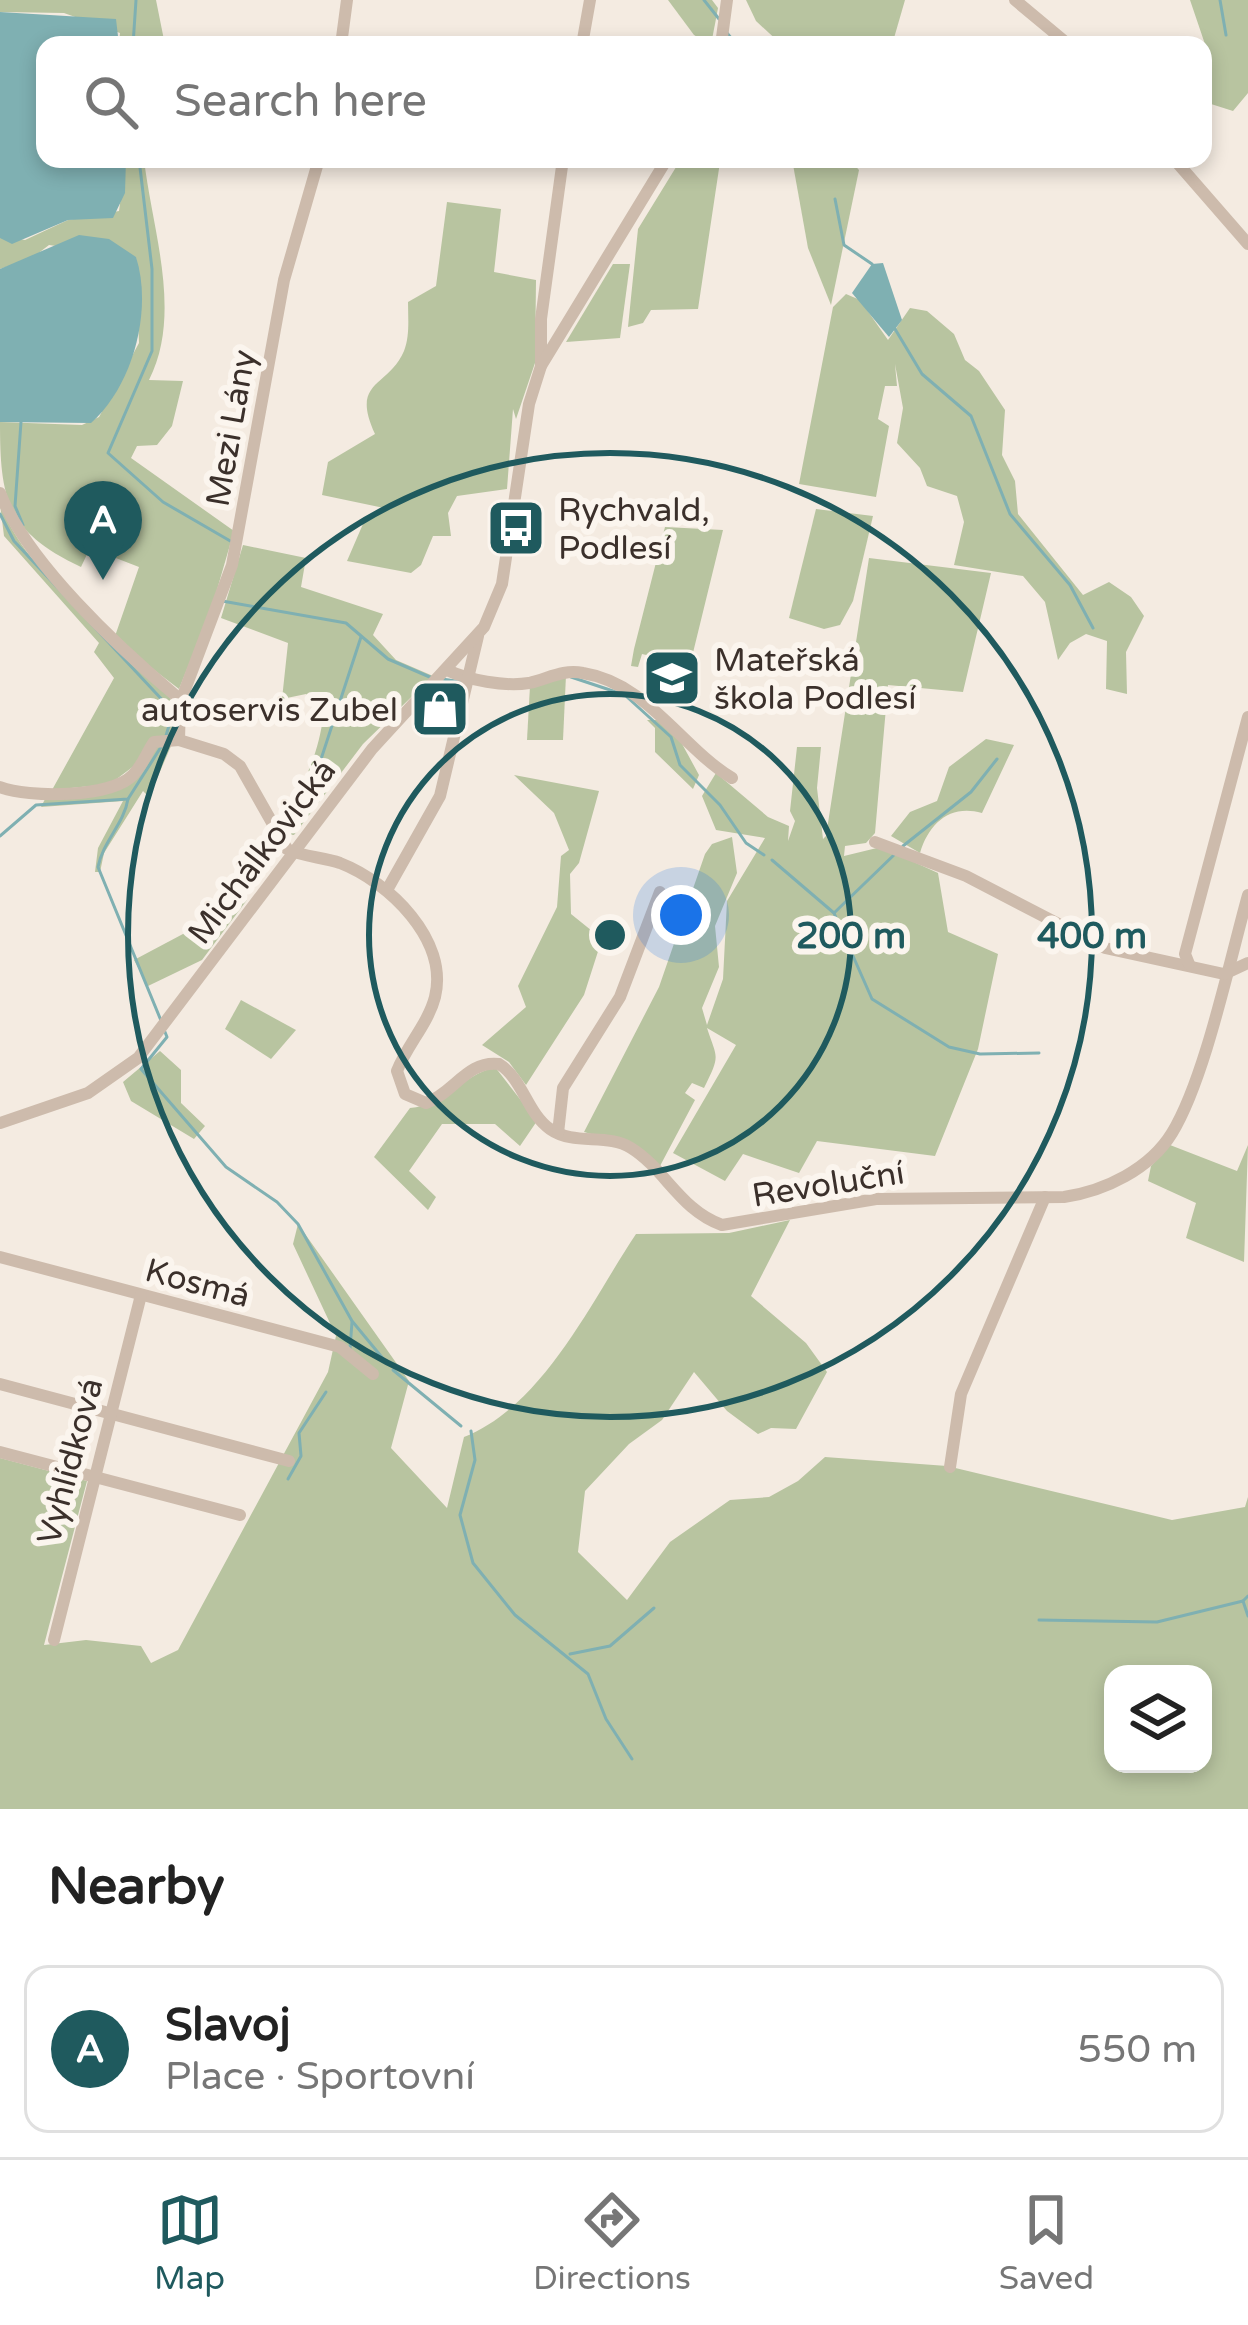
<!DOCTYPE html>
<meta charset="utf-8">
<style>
:root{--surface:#fff;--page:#f2f2f2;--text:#222;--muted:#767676;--line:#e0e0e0;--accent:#1f5a5e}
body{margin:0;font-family:"Varela Round",sans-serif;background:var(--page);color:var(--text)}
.controls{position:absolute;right:36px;bottom:36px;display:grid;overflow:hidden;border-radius:24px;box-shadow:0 6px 18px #0003}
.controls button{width:108px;height:108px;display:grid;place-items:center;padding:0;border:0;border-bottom:3px solid var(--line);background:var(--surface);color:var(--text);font:60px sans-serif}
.you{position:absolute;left:681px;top:915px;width:42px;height:42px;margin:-30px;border:9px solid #fff;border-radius:50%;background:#1a73e8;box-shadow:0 0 0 18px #1a73e833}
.badge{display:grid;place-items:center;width:78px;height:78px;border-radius:50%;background:var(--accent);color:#fff;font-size:39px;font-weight:700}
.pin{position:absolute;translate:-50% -99px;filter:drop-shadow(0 3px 6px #0008)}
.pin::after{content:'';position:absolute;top:63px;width:42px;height:36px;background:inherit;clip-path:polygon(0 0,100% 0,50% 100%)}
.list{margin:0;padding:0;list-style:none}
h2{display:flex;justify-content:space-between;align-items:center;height:156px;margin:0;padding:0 48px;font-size:51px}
h2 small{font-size:39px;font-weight:400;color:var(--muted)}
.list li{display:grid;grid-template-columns:78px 1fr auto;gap:36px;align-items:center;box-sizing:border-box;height:168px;margin:0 24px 24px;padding:0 24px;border:3px solid var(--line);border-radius:24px}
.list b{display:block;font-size:45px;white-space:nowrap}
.list p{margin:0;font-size:39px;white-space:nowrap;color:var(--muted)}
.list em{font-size:39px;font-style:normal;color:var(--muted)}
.icon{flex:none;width:66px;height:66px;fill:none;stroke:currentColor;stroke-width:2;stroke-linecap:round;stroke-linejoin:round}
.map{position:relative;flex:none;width:1248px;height:1809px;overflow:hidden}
.search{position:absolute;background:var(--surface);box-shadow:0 6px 18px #0003;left:36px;right:36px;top:36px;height:132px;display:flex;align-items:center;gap:30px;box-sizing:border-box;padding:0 42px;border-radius:24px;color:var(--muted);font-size:45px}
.sheet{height:348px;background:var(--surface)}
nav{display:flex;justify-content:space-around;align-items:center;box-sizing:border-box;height:168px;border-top:3px solid var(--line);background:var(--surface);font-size:33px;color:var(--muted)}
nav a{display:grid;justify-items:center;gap:6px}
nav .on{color:var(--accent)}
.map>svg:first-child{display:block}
</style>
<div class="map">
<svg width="1248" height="1809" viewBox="0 0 1248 1809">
<rect width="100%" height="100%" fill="#f4ebe1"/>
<!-- green -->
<g fill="#b8c4a0" fill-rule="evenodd">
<path d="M0,0H156L165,45H119L120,33L64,13L0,12Z"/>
<path d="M668,0H712L718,8L711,45L694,35Z"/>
<path d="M746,0H905L892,45H782L756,21Z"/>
<path d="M1190,0H1248V93L1233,111L1211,104L1208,53Z"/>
<path d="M126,159H144C152,230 183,313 149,380L183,381L172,426L157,445L137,446L131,458L234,531L212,607L179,689L114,639L139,567L90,548L81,567C7,532 0,500 0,422L82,425L99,417L139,343L136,257L49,245L32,258L0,269V236L25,240L68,220L119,211Z"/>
<path d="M681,159L720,162L698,309L651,310L643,323L628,327L638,229Z"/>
<path d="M792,159H849L859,170L831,305L808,248Z"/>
<path d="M447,202L501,209L494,272L536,280L535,363L516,419L513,409L507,489L457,496L448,513L451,536H433L421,565L411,573L347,561L366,517L384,508L322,495L328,462L375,434C350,380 388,388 404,351C410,336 408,318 408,302L436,286Z"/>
<path d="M613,264H630L620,338L566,342Z"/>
<path d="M846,294L860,300L888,340L910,308L927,311L954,334L965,360L979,371L1005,410L1002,455L1015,481L1018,514L1083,595L1109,582L1131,597L1144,616L1126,652L1127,694L1106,689L1107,641L1086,634L1070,643L1058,660L1045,602L1023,576L954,565L964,522L957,496L927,486L920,468L897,443L903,408L895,364L897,386H885L878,419L889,426L876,497L799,484L833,307Z"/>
<path d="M0,504C33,589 126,635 176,706L175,735L110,784L52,790L114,678L94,652L99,643L4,536Z"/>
<path d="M816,509L873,516L853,601L840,625L824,629L789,618Z"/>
<path d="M665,527L723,530L690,665L642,654L638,667L631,666L634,649Z"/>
<path d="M243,545L306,558L301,587L383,614L373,635L396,660L433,676L363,744L294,835L284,834L276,822C301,796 319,753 323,717L306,694L282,699L288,643L221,618Z"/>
<path d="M869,558L991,573L963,692L888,685L875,833L866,843L845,846L844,856L881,847L938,873L948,932L998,954L978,1049L935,1156L817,1141L799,1173L743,1154L725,1181L673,1153L736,1045L707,1028C717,1059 721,1054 704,1088L692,1083L685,1093L695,1100L660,1166L637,1147L584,1132L659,987L705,854L712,844L732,837L737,873L715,926L719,967L702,1008L707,1025L723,979L727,901L765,838L716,830L702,796L716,773L768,817L789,826L788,841L795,821L790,811L797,747H821L817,788L823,839L826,836Z"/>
<path d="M566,675L563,740H527L530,686Z"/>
<path d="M647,720H657L681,742L699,775L693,789L655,752V728Z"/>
<path d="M986,739L1014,745L982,813C950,804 929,823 920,853L891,836L910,812L937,801L949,767Z"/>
<path d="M154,746H171L149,797L143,791L104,853L100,872H95L98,848L123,801L41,807L46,797L110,789Z"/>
<path d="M514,775L599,791L579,863L570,874L571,914L602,939L584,995L526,1085L509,1062L482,1045L526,1007L518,986L557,907L561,856L569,850L554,813Z"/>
<path d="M247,900L202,960L148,986L134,960Z"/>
<path d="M241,1000L296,1030L271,1059L225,1029Z"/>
<path d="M160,1051L181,1070V1103L205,1126L194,1139L131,1101L123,1082Z"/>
<path d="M495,1067L537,1121L520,1146L495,1124H442L409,1171L436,1197L428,1210L374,1157L410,1108C444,1105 462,1076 495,1067Z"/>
<path d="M1170,1145L1237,1171L1248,1145L1244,1262L1186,1238L1196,1203L1148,1181L1151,1166Z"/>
<path d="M790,1220L751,1296L806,1343L827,1372L796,1429L771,1428L758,1434L727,1411L694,1372L662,1420L629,1444L585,1491L578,1552L627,1600L670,1542L730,1500L769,1497L798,1481L825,1457L947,1466L1172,1520L1245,1507L1248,1497V1809H0V1458L87,1481L44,1645L86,1640L141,1646L151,1663L178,1650L328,1372L336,1336L293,1244L298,1224L409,1381L391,1448L447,1508L464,1437C544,1405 590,1303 636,1234L729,1233ZM1113,1674H1203V1764H1113Z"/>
</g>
<!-- water -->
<g fill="#7fb0b2">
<path d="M0,12L116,19L119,45H45V159H126L125,193L113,218L68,220L12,244L0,238Z"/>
<path d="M79,235L109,239L136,257C153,310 133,386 91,423L0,422V269Z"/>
<path d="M883,263L902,320L889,337L852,293L872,264Z"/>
</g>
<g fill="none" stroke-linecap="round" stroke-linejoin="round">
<!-- stream -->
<g stroke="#7fb0b2" stroke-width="3">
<path d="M704,0L719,19"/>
<path d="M1220,0L1226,35"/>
<path d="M727,33L737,45"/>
<path d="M133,45L136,0"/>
<path d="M139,159L152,269V351L108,453L163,502L232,542"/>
<path d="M835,199L844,245L872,264"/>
<path d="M895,329L922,374L971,416L1010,514L1070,585L1093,628"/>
<path d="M21,422L15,506L23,525"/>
<path d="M0,514L14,541L167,705L171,719L165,739"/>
<path d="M222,601L346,623L388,659L432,678"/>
<path d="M571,677L619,693"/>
<path d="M442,679L462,682"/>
<path d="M627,697L671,737L680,765L720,805L746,843L764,855"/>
<path d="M128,799C124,824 103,841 98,867L162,1023"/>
<path d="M292,818L307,802L361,637"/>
<path d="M0,836L36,805L128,799L161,747"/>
<path d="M903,846L971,792L997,759"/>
<path d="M772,860L834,913L872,999L949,1047L980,1054L1039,1053"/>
<path d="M834,913L896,853"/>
<path d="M165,1032L167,1037L141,1069L226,1167L277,1202L298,1224L352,1321L385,1361"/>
<path d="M350,1349L352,1322"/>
<path d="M393,1370L461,1426"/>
<path d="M471,1431L475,1460L460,1515L473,1563L515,1615L588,1674L606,1719L632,1759"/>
<path d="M288,1479L301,1456L299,1433L326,1392"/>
<path d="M1248,1596L1243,1601L1248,1616"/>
<path d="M1039,1620L1157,1622L1243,1601"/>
<path d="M570,1654L610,1646L654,1608"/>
</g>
<!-- minor -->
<g stroke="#cdbbac" stroke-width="12">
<path d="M1015,0L1069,45"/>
<path d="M341,45L347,0"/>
<path d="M582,45L590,0"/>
<path d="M721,45L727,0"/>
<path d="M1174,159L1248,244"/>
<path d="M541,366V319L563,159"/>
<path d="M0,493C27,562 118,647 175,695L180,703L179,740L224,754L240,766L287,849C303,857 323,857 340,863C389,882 449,940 435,997C428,1024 407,1045 397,1071L405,1094L426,1103C454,1093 467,1060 499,1064C523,1079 527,1113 550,1129C574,1146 607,1133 631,1148C665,1169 680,1210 722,1225L876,1199L1064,1197C1105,1191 1150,1169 1172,1133C1205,1079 1230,959 1248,895"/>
<path d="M447,670C468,680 505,687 529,683C548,679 562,669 583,673C647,683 681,747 732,778"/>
<path d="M180,703L232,565L284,280L319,159"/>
<path d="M0,787C28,798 111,798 133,775C142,766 147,752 154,742L179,740"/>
<path d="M875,842L966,876L1105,948L1224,974"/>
<path d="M387,890L440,796L478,636"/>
<path d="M1189,964L1185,954L1248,717"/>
<path d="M1224,974L1248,963"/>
<path d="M0,1123L88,1093L138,1058L372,749L484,627L502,584L529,404L541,366L667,159"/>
<path d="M558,1133L563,1088L620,997L660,892"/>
<path d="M0,1257L340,1347L373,1374"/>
<path d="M0,1384L289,1461"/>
<path d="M0,1452L240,1515"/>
<path d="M950,1467L961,1394L1045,1197"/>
<path d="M54,1640L141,1295"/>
</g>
</g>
<!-- distance rings -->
<g fill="none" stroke="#1f5a5e" stroke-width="6">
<circle cx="610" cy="935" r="241"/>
<circle cx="610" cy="935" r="482"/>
</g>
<!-- icons -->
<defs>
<symbol id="bus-square" viewBox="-11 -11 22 22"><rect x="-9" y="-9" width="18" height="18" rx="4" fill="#1f5a5e" stroke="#fbf5ee"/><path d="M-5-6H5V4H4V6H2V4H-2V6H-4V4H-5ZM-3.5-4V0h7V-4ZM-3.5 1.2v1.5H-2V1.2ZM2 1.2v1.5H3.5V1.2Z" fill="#fff"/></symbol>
<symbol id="school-square" viewBox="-11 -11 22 22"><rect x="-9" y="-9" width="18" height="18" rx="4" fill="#1f5a5e" stroke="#fbf5ee"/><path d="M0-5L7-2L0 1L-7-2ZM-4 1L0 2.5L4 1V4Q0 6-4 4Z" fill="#fff"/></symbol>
<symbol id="shop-square" viewBox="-11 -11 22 22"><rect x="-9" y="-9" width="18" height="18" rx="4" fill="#1f5a5e" stroke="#fbf5ee"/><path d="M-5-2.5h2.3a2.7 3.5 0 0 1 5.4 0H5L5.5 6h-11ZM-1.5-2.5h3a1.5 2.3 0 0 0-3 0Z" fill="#fff"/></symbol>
</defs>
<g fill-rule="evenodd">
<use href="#bus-square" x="483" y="495" width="66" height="66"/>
<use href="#school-square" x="639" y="645" width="66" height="66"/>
<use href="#shop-square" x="407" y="676" width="66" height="66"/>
</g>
<g text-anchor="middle" stroke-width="12" stroke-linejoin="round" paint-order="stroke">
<!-- street labels -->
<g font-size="33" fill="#3b302b" stroke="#fbf5ee">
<text transform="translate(230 428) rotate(-80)" y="12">Mezi Lány</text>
<text transform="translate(261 851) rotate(-53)" y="12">Michálkovická</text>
<text transform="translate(828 1183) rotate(-9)" y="12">Revoluční</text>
<text transform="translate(198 1282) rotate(15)" y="12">Kosmá</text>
<text transform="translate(69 1461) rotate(-75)" y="12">Vyhlídková</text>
</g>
<!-- poi labels -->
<g font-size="33" fill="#3b302b" stroke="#fbf5ee" text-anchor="start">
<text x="558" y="521">Rychvald,<tspan x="558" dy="38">Podlesí</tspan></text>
<text x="714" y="671">Mateřská<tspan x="714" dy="38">škola Podlesí</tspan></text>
<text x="398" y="721" text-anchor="end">autoservis Zubel</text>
</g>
</g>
<circle cx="610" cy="935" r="18" fill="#1f5a5e" stroke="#fbf5ee" stroke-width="6"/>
<g font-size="36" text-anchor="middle" font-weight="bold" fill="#1f5a5e" stroke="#fbf5ee" stroke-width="12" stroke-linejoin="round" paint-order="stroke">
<text x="851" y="948">200 m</text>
<text x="1092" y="948">400 m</text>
</g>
</svg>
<div class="controls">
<button><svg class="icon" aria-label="layers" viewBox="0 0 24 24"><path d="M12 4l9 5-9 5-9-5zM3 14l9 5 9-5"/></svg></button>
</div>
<div class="you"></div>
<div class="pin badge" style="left:103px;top:580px">A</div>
<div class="search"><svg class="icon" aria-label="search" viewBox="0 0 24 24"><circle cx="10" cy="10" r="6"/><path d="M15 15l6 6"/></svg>Search here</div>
</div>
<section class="sheet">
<h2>Nearby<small></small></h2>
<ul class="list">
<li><span class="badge">A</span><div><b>Slavoj</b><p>Place · Sportovní</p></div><em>550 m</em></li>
</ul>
</section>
<nav>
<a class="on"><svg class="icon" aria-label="map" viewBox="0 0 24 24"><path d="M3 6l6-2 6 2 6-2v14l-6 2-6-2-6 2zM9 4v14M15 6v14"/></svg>Map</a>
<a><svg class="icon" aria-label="directions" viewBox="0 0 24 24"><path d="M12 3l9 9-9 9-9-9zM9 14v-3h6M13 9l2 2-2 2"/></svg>Directions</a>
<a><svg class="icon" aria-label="saved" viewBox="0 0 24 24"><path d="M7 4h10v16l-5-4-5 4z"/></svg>Saved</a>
</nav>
